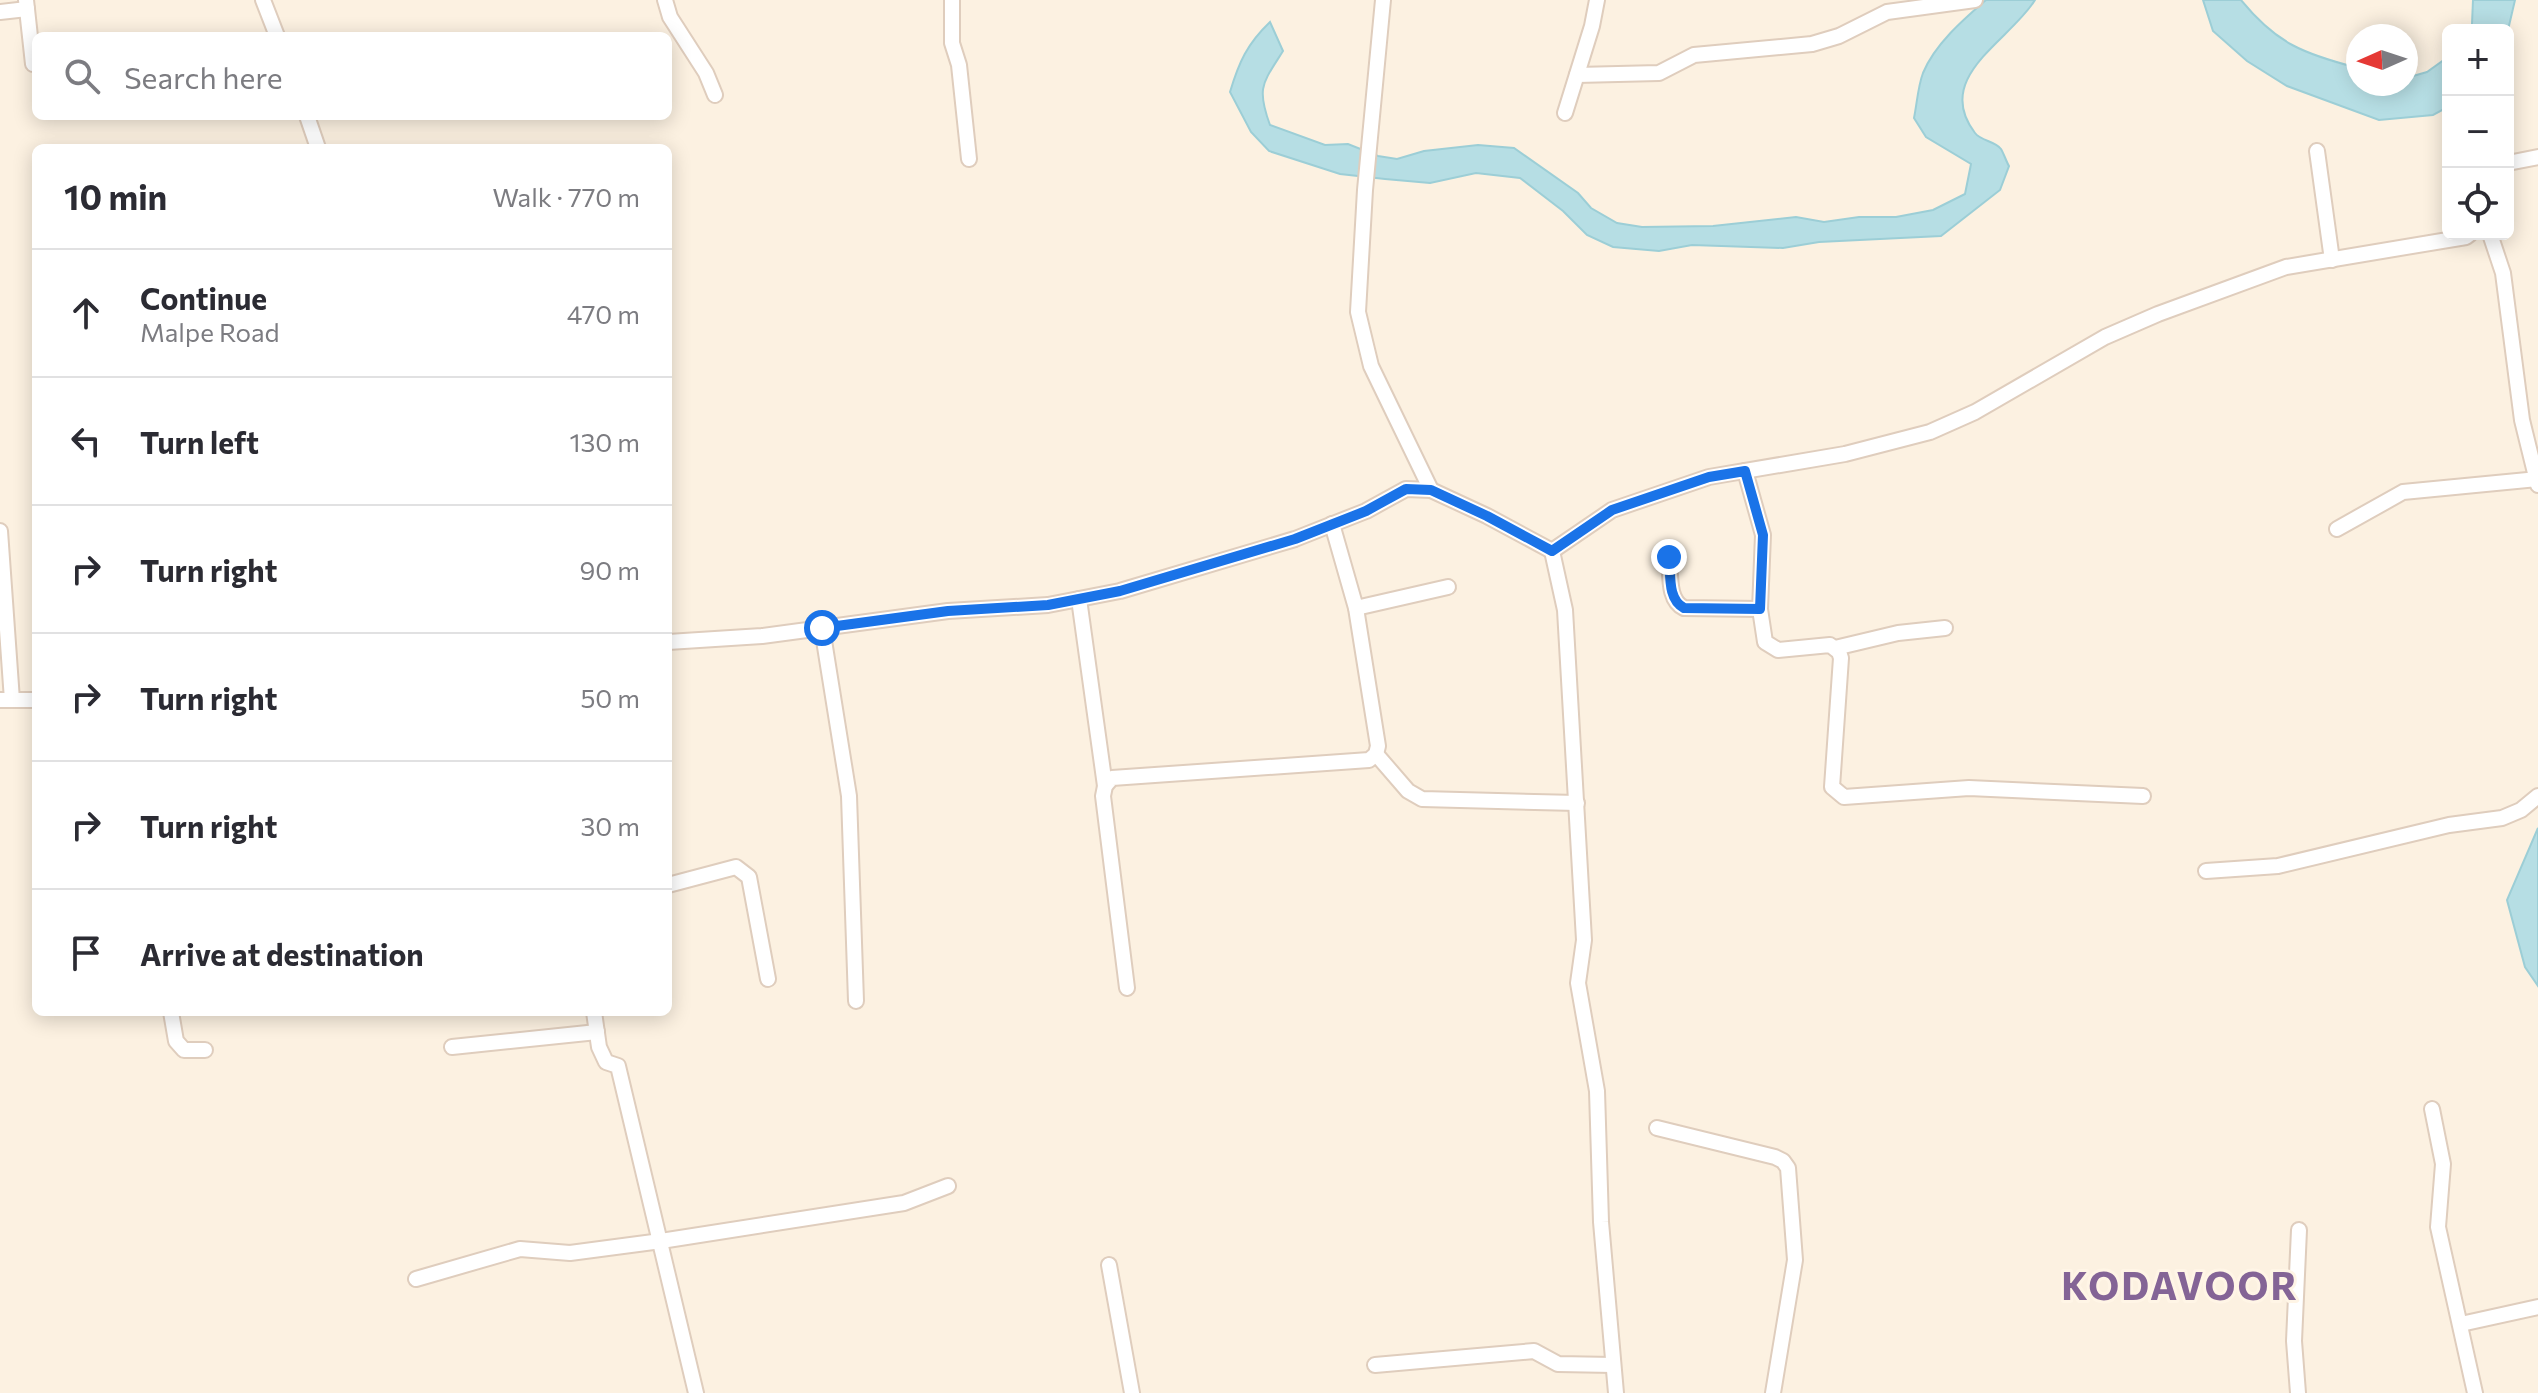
<!DOCTYPE html>
<meta charset="utf-8">
<style>
:root{--surface:#fff;--page:#f7f7f7;--text:#2b2b33;--muted:#7c7c81;--line:#e1e1e2}
body{margin:0;font-family:Commissioner,sans-serif;background:var(--page);color:var(--text)}
.controls{position:absolute;right:24px;top:24px;display:grid;overflow:hidden;border-radius:12px;box-shadow:0 4px 20px #0003}
.controls button{width:72px;height:72px;display:grid;place-items:center;padding:0;border:0;border-bottom:2px solid var(--line);background:var(--surface);color:var(--text);font:40px sans-serif}
.compass{position:absolute;left:2346px;top:24px;width:72px;height:72px;border-radius:50%;background:var(--surface);box-shadow:0 4px 20px #0003;rotate:267deg}
.stop{position:absolute;width:24px;height:24px;margin:-18px;border:6px solid #1a73e8;border-radius:50%;background:#fff}
.stop.end{background:#1a73e8;border-color:#fff;box-shadow:0 2px 8px #0008}
.list{margin:0;padding:0;list-style:none}
h2{display:flex;justify-content:space-between;align-items:center;height:104px;margin:0;padding:0 32px;font-size:34px}
h2 small{font-size:26px;font-weight:400;color:var(--muted)}
.list li{display:grid;grid-template-columns:52px 1fr auto;gap:24px;align-items:center;box-sizing:border-box;height:128px;padding:0 32px;border-top:2px solid var(--line)}
.list b{display:block;font-size:30px;white-space:nowrap}
.list p{margin:0;font-size:26px;white-space:nowrap;color:var(--muted)}
.list em{font-size:26px;font-style:normal;color:var(--muted)}
.icon{flex:none;width:44px;height:44px;fill:none;stroke:currentColor;stroke-width:2;stroke-linecap:round;stroke-linejoin:round}
.map{position:relative;flex:none;width:2538px;height:1393px;overflow:hidden}
.search{position:absolute;background:var(--surface);box-shadow:0 4px 20px #0003;left:32px;top:32px;width:640px;height:88px;display:flex;align-items:center;gap:20px;box-sizing:border-box;padding:0 28px;border-radius:12px;color:var(--muted);font-size:30px}
.panel{position:absolute;background:var(--surface);box-shadow:0 4px 20px #0003;left:32px;top:144px;width:640px;height:872px;border-radius:12px}
.map>svg:first-child{display:block}
</style>
<div class="map">
<svg width="2538" height="1393" viewBox="0 0 2538 1393">
<rect width="100%" height="100%" fill="#fcf1e1"/>
<!-- water -->
<g fill="#b6dee4" stroke="#9cced6" stroke-width="2">
<path d="M1986,0H2035C2010,41 1932,77 1975,133C1981,141 1995,141 2001,149C2004,154 2006,161 2009,166L2000,190L1941,236L1819,242L1783,248L1692,245L1659,251L1613,247L1587,235L1563,211L1520,178L1476,173L1430,183L1385,179L1340,174L1269,151L1251,132L1230,92C1239,62 1247,44 1270,22L1283,51C1263,83 1256,87 1270,125L1325,145L1348,144L1378,156L1397,159L1424,151L1478,145L1514,148L1578,193L1591,208L1617,223L1642,227L1713,226L1796,217L1824,222L1859,217H1896L1933,210L1965,194L1971,164L1926,137L1914,118C1917,103 1918,86 1923,73C1935,44 1963,20 1986,0Z"/>
<path d="M2203,0H2241C2277,44 2304,54 2358,68V84H2406V78L2427,72L2448,57V107L2433,115L2379,120L2287,86L2247,61L2213,31Z"/>
<path d="M2473,0H2515L2508,30H2469L2472,24Z"/>
<path d="M2538,828V986L2525,967L2507,900Z"/>
</g>
<g fill="none" stroke-linecap="round" stroke-linejoin="round">
<defs>
<g id="minor">
<path d="M26,0L33,64"/>
<path d="M263,0L277,36"/>
<path d="M665,0L670,17L706,73L715,95"/>
<path d="M952,0V43L959,65L969,159"/>
<path d="M1383,0L1365,190L1358,312L1371,366L1431,490"/>
<path d="M0,12L27,9"/>
<path d="M1577,75L1659,73L1694,55L1812,44L1839,36L1887,12L1975,0"/>
<path d="M1565,113L1592,26L1597,0"/>
<path d="M307,116L318,148"/>
<path d="M2317,151L2332,260"/>
<path d="M2508,163L2538,157"/>
<path d="M2490,234L2503,273L2522,420L2538,485"/>
<path d="M1745,471L1763,535L1760,609L1765,642L1778,650L1830,645L1839,652L1841,658L1832,787L1844,797L1969,788L2143,796"/>
<path d="M2337,529L2403,492L2538,479"/>
<path d="M0,531L12,700"/>
<path d="M1552,551L1612,510L1709,477L1845,454L1930,432L1975,412L2105,337L2158,314L2286,267L2466,237L2470,234"/>
<path d="M1552,551L1565,610L1584,940L1578,983L1597,1091L1601,1222L1616,1393"/>
<path d="M1669,557C1671,573 1667,600 1684,608L1760,609"/>
<path d="M1079,599L1105,786"/>
<path d="M1356,608L1448,587"/>
<path d="M822,628L849,796L856,1001"/>
<path d="M668,642L762,636L948,611L1048,605L1120,591L1295,539L1366,511L1406,489L1431,490L1487,516L1552,551"/>
<path d="M1835,648L1898,633L1945,628"/>
<path d="M0,700H36"/>
<path d="M1376,754L1408,791L1422,799L1577,803"/>
<path d="M2206,871L2278,866L2449,825L2502,818L2521,810L2538,796"/>
<path d="M668,885L736,867L749,877L768,979"/>
<path d="M1127,988L1103,796L1105,786L1112,778L1369,760L1376,754L1378,746L1356,608L1332,524"/>
<path d="M171,1012L176,1041L184,1050H205"/>
<path d="M594,1012L599,1047L606,1062L618,1066L696,1393"/>
<path d="M452,1047L597,1032"/>
<path d="M2432,1109L2443,1164L2438,1227L2475,1393"/>
<path d="M1657,1128L1775,1157L1783,1161L1788,1168L1795,1260L1773,1393"/>
<path d="M1109,1265L1132,1393"/>
<path d="M416,1279L520,1249L570,1253L661,1241L904,1203L948,1186"/>
<path d="M2461,1324L2538,1307"/>
<path d="M1375,1365L1534,1351L1558,1364L1613,1365"/>
<path d="M2298,1393L2294,1341L2299,1230"/>
</g>
</defs>
<!-- minor casing -->
<use href="#minor" stroke="#dfcdbd" stroke-width="18"/>
<!-- minor -->
<use href="#minor" stroke="#fff" stroke-width="14"/>
</g>
<g fill="none" stroke-linecap="round" stroke-linejoin="round">
<!-- route -->
<path stroke="#1a73e8" stroke-width="10" d="M822,628L948,611L1048,605L1120,591L1295,539L1366,511L1406,489L1431,490L1487,516L1552,551L1612,510L1709,477L1745,471L1763,535L1760,609L1684,608C1667,599 1671,574 1669,557"/>
</g>
<g text-anchor="middle" stroke-width="6" stroke-linejoin="round" paint-order="stroke">
<!-- district labels -->
<g font-size="38" font-weight="bold" letter-spacing="2" fill="#846496" stroke="#fff5e6">
<text x="2180" y="1300">KODAVOOR</text>
</g>
</g>
</svg>
<div class="controls">
<button>+</button>
<button>−</button>
<button><svg class="icon" aria-label="locate" viewBox="0 0 24 24"><circle cx="12" cy="12" r="6"/><path d="M12 2v4M12 18v4M2 12h4M18 12h4"/></svg></button>
</div>
<svg class="compass" viewBox="-18 -18 36 36"><path d="M0-13l5 13h-10z" fill="#e53935"/><path d="M0 13l5-13h-10z" fill="#7c7c81"/></svg>
<div class="stop" style="left:822px;top:628px"></div>
<div class="stop end" style="left:1669px;top:557px"></div>
<div class="search"><svg class="icon" aria-label="search" viewBox="0 0 24 24"><circle cx="10" cy="10" r="6"/><path d="M15 15l6 6"/></svg>Search here</div>
<section class="panel">
<h2>10 min<small>Walk · 770 m</small></h2>
<ul class="list">
<li><svg class="icon" aria-label="ahead" viewBox="0 0 24 24"><path d="M12 20V5M6 11l6-6 6 6"/></svg><div><b>Continue</b><p>Malpe Road</p></div><em>470 m</em></li>
<li><svg class="icon" aria-label="left" viewBox="0 0 24 24"><path d="M17 20v-9H6M10 6l-5 5 5 5"/></svg><div><b>Turn left</b></div><em>130 m</em></li>
<li><svg class="icon" aria-label="right" viewBox="0 0 24 24"><path d="M7 20v-9h11M14 6l5 5-5 5"/></svg><div><b>Turn right</b></div><em>90 m</em></li>
<li><svg class="icon" aria-label="right" viewBox="0 0 24 24"><path d="M7 20v-9h11M14 6l5 5-5 5"/></svg><div><b>Turn right</b></div><em>50 m</em></li>
<li><svg class="icon" aria-label="right" viewBox="0 0 24 24"><path d="M7 20v-9h11M14 6l5 5-5 5"/></svg><div><b>Turn right</b></div><em>30 m</em></li>
<li><svg class="icon" aria-label="arrive" viewBox="0 0 24 24"><path d="M6 21V4h12l-3 4 3 4H6"/></svg><div><b>Arrive at destination</b></div></li>
</ul>
</section>
</div>
